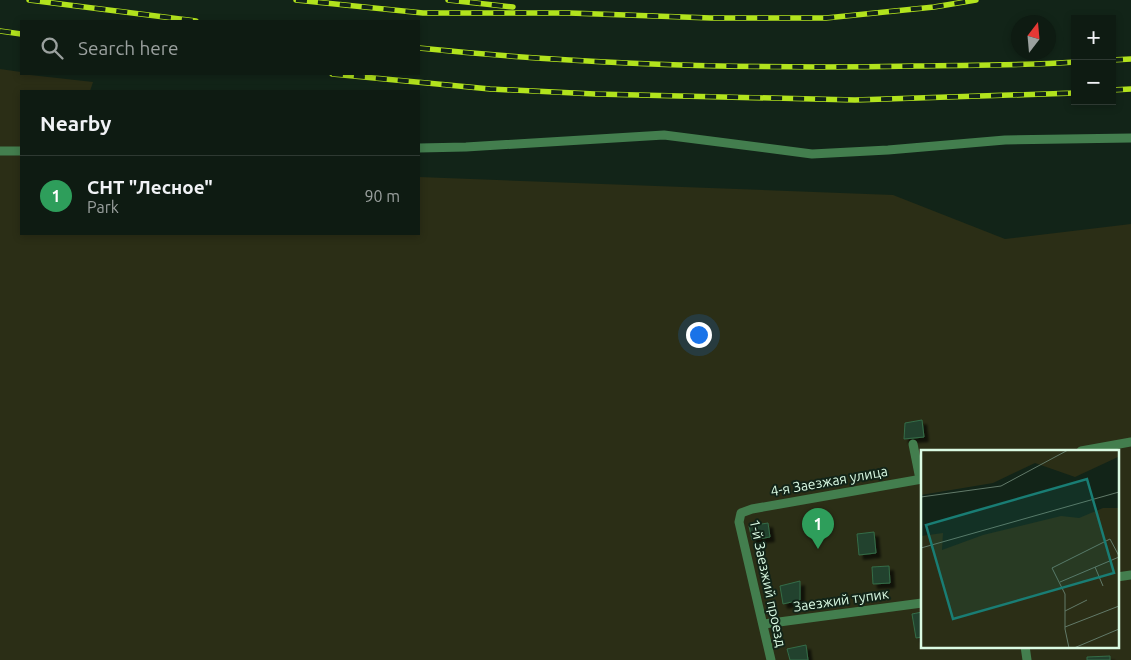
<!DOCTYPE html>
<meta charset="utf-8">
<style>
:root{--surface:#0e1b12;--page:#17241b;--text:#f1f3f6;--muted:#9ba19f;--line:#2e3932;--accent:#b2e31d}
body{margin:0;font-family:Ubuntu,sans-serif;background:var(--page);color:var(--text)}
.controls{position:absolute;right:15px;top:15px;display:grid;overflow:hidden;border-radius:0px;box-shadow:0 2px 8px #0003}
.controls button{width:45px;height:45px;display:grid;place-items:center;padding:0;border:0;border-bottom:1px solid var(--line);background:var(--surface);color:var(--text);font:25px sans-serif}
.compass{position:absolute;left:1011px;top:15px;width:45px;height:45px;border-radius:50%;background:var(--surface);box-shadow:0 2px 8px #0003;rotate:16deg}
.you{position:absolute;left:698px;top:334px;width:18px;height:18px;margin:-12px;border:4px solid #fff;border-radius:50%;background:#1a73e8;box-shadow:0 0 0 8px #1a73e833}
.badge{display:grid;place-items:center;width:32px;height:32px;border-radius:50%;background:var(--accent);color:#fff;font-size:16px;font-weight:700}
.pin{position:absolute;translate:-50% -41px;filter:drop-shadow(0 1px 2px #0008)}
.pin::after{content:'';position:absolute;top:26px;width:18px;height:15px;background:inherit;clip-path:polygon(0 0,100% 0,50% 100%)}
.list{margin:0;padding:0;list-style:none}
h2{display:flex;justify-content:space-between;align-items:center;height:65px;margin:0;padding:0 20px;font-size:21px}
h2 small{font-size:16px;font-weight:400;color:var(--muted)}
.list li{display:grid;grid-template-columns:32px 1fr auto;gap:15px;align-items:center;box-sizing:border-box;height:80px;padding:0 20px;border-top:1px solid var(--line)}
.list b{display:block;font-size:19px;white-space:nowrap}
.list p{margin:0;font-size:16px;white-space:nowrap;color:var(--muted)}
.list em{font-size:16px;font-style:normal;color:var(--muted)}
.icon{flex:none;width:28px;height:28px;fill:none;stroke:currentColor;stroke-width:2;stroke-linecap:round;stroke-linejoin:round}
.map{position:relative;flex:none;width:1131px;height:660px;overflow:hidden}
.search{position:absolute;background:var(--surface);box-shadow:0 2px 8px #0003;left:20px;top:20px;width:400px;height:55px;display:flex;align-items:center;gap:12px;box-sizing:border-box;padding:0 18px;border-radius:0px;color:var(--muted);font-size:19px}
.panel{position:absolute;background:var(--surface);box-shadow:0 2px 8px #0003;left:20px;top:90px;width:400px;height:145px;border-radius:0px}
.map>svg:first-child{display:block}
</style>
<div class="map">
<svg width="1131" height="660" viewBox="0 0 1131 660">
<defs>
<filter id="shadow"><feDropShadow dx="4.5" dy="4.5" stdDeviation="1" flood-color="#0009"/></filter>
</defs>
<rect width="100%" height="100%" fill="#122418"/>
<!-- green -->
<path fill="#2b2e16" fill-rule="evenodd" d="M0,69L21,72V74L93,82L90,91H21V234H419V177L893,195L1005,239L1131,224V660H0ZM922,451H1117V646H922Z"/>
<!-- building -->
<g fill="#20432d" stroke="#356c48" filter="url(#shadow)">
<path d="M922,420L924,437L904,439L905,423Z"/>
<path d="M768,523L770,537L752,540L749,526Z"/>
<path d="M874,532L876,553L859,555L857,534Z"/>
<path d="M889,566L890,583L873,584L872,567Z"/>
<path d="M800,581V600L783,604L780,586Z"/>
<path d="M922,612V637L916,638L912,614Z"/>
<path d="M806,645L808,660H790L787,649Z"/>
<path d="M1110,656V660H1087V657Z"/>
</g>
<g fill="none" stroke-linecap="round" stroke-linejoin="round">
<!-- lane -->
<g stroke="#437e4e" stroke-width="9">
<path d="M419,148L466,147L664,135L812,154L888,150L1005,140L1131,138"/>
<path d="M0,151H21"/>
<path d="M913,444L920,479"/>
<path d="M1081,451L1131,442"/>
<path d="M1117,577L1131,575"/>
<path d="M764,624L922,603"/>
<path d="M1025,646L1027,660"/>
<path d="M771,660L739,522L741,513L752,509L922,479"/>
</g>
<defs>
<g id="rail">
<path d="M29,0L196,21"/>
<path d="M296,0L423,13H569L711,18H826L934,7L976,0"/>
<path d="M448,0L513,7"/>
<path d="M0,31L21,34"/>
<path d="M419,48C584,65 750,69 916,66C969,65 1022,66 1075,62"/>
<path d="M1112,60L1131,59"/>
<path d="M332,74L490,89L595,94L855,100L1075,93"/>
<path d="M1112,90L1131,89"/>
</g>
</defs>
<!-- rail casing -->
<use href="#rail" stroke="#b2e31d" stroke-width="5.5"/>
<!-- rail -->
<use href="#rail" stroke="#122418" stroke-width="4" stroke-dasharray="11" stroke-linecap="butt"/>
</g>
<g text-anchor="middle" stroke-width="4" stroke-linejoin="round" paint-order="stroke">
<!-- street labels -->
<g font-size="14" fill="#dafae3" stroke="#122418">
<text transform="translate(829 481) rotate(-10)" y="5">4-я Заезжая улица</text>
<text transform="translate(768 583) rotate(78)" y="5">1-й Заезжий проезд</text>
<text transform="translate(841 600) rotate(-8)" y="5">Заезжий тупик</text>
</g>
</g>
<!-- overview -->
<g transform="translate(921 450)">
<rect width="198" height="198" fill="#122418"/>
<path d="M0,0H197V7L154,27L114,13L72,33L0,45ZM182,58H197V197L0,198V86L22,83L21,100L62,85L140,66L158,68Z" fill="#2b2e16"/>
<path fill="none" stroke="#627a69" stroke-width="1" d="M0,47L80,36L147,0M0,98L198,42M174,117L182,136M139,132L198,107M144,161L166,150M144,177L198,156M148,198L144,179V144L131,118L189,89L198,106M153,198L198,179"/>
<path fill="#197d74" fill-opacity="0.15" stroke="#197d74" stroke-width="2.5" d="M166,29L193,123L32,169L5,75Z"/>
<rect width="198" height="198" fill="none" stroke="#dafae3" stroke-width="2.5"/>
</g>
</svg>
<div class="controls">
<button>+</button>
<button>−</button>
</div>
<svg class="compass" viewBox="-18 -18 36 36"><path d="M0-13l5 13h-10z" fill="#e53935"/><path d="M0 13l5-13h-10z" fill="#9ba19f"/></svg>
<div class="you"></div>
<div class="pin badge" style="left:818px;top:549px;background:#2e9e5b">1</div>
<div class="search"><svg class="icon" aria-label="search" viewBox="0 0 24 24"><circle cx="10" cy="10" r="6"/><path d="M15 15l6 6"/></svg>Search here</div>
<section class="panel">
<h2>Nearby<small></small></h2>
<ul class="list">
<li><span class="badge" style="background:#2e9e5b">1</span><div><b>СНТ &quot;Лесное&quot;</b><p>Park</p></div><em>90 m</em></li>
</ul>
</section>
</div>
